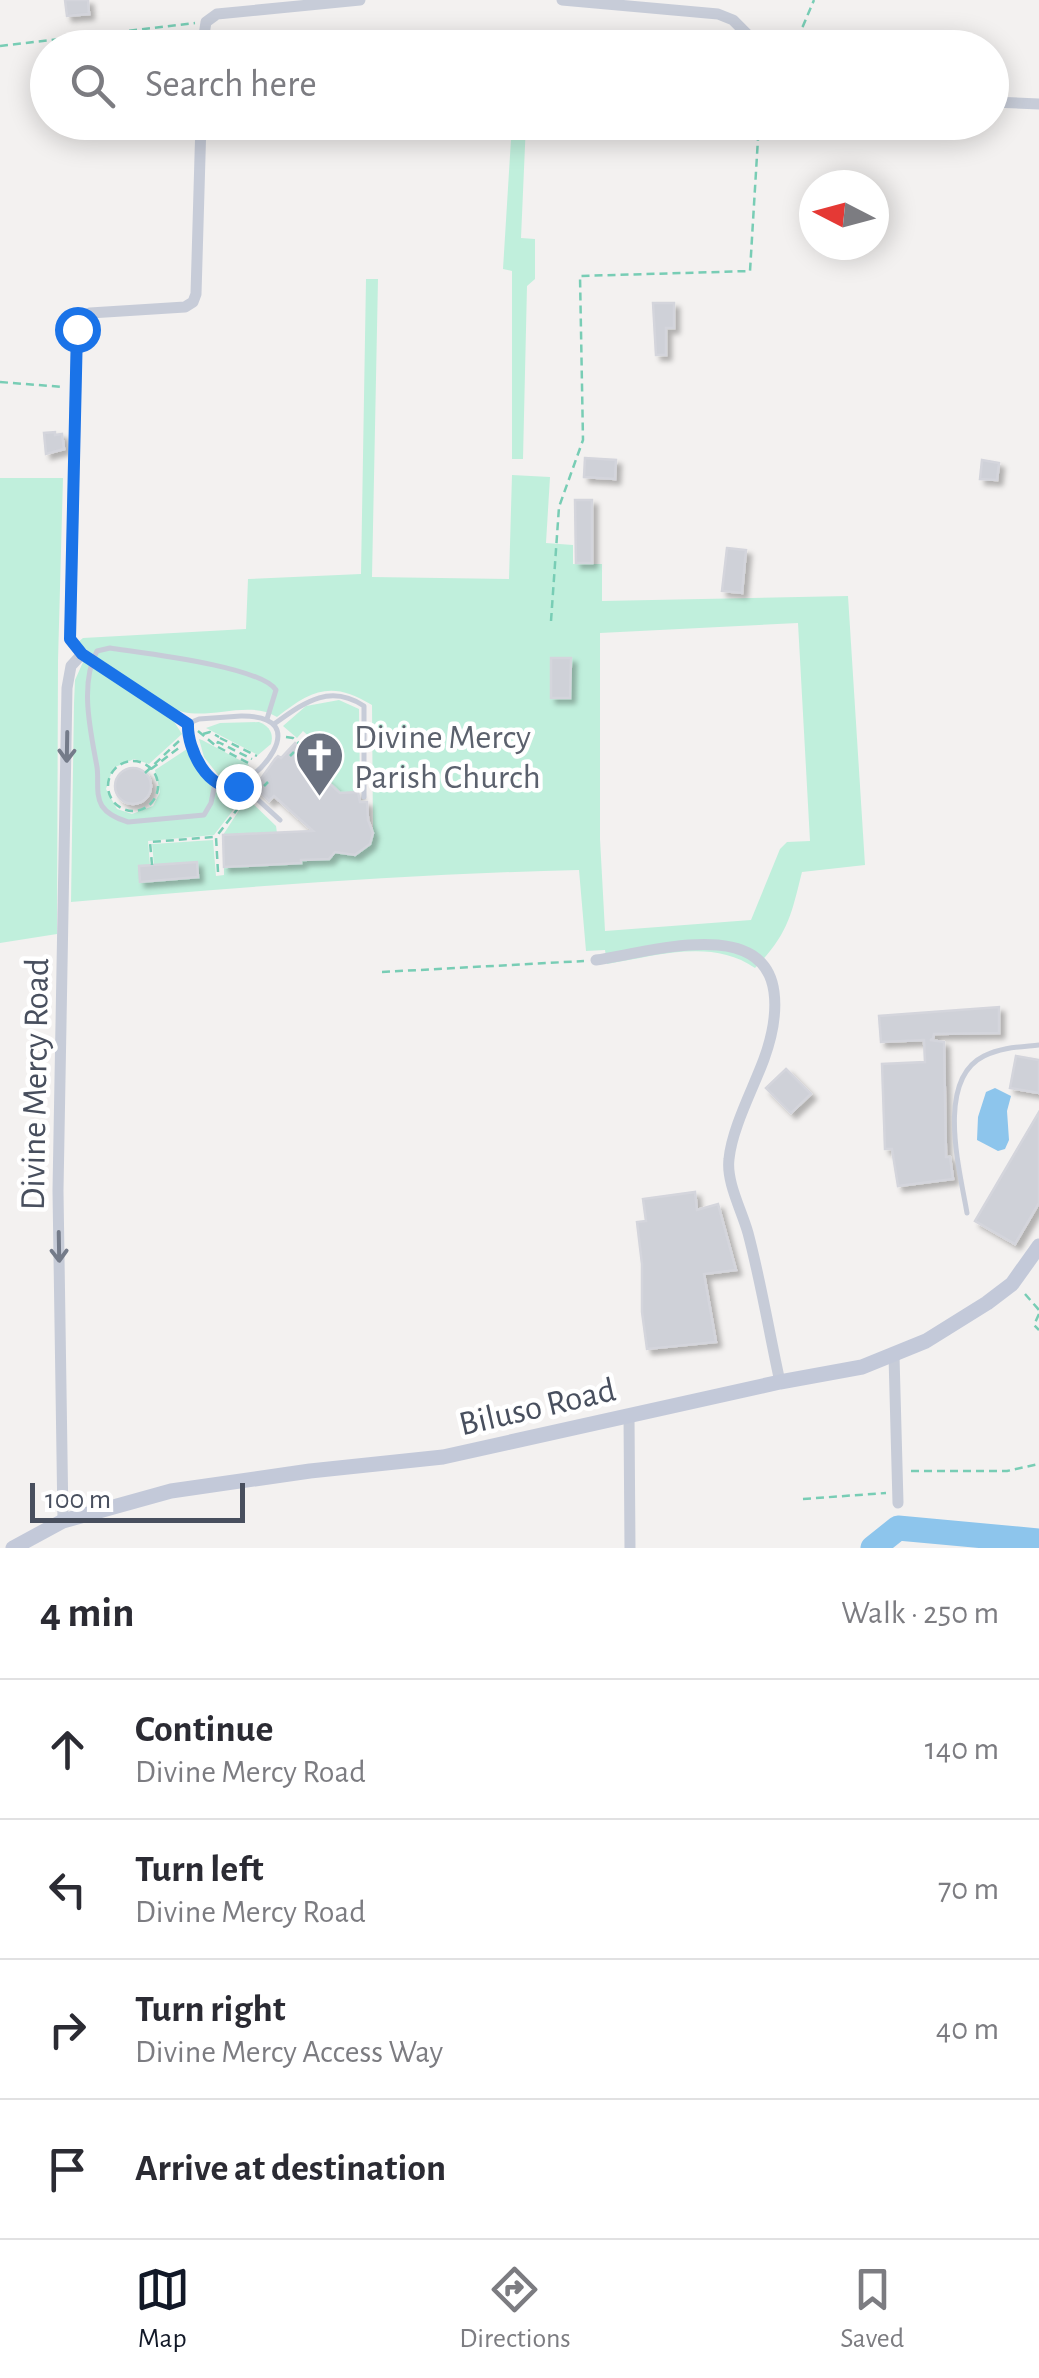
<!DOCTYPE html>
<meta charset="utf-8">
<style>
:root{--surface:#fff;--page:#f7f7f7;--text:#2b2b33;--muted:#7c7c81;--line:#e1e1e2;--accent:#111827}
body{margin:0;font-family:"Alegreya Sans",sans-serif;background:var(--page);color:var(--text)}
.compass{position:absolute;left:799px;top:170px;width:90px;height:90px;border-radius:50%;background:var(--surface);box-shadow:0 5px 25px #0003;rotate:276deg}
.scale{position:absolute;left:30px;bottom:25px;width:215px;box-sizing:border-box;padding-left:10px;border:5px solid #484f5e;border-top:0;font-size:28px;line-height:35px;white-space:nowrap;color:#484f5e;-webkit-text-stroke:8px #fff;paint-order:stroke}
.stop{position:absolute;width:30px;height:30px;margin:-22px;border:8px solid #1a73e8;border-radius:50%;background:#fff}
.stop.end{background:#1a73e8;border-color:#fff;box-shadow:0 2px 10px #0008}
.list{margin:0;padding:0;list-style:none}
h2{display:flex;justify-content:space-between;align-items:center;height:130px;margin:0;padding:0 40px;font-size:42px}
h2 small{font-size:32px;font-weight:400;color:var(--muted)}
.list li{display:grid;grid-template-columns:65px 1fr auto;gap:30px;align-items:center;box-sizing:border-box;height:140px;padding:0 40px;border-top:2px solid var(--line)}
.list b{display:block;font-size:38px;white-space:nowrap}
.list p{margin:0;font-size:32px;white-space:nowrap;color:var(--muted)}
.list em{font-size:32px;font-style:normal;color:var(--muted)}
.icon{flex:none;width:55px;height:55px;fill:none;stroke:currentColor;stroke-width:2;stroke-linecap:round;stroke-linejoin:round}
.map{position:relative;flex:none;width:1039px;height:1548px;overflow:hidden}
.search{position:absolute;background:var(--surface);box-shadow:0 5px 25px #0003;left:30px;right:30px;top:30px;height:110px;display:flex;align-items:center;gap:25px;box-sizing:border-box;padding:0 35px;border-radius:55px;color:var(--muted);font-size:38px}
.sheet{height:690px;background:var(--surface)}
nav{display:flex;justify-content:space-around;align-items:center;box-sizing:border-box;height:140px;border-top:2px solid var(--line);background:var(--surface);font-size:28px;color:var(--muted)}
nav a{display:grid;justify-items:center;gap:5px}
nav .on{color:var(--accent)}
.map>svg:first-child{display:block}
</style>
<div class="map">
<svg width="1039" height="1548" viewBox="0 0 1039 1548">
<defs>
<filter id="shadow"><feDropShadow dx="5" dy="5" stdDeviation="2.5" flood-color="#0004"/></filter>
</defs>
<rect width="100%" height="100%" fill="#f3f1f0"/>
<!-- green -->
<g fill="#c0efdc" fill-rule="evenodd">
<path d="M512,123H526L521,238L535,239V279L527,286L523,459H512V271L503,269Z"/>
<path d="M366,279H378L372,577L509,579L512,475L550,477L546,543L573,545V564H602V601L848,596L865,865L802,872C791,916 788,934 755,968C712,938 656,956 607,964L605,950L586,951L579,870C409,874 240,887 71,902L74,703L75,680L84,660L173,720L182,734L149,764L134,759L113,768L106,789L117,809L132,814L153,806L160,792L155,770L187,749C198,770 210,800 240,792L244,796L214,835L148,841L150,865H154L152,844L213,840L216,876L224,875V867L329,859L337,850L355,855L370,844L373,833L372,705C332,680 311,690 277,717C250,700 213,719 183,712C154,704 104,661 77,643L83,638L246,629L248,579L361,574ZM798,623L810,841L787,842L780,849L751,920L605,931L600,839V633Z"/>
<path d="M0,478H63L58,661L57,934L0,943Z"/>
<path d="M339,700L359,709L360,792L339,793L308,764L316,755L310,750L316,743L303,731L297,738L283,726L306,706Z"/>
<path d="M259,722C269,726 274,733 271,744L258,755L206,728L220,723Z"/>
<path d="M199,739L202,740L249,765L237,779L223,781L204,757Z"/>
<path d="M247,798L276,826L277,833L223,835Z"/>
</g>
<!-- water -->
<path fill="#8dc5ec" d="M995,1088L1011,1096L1007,1111L1009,1140L1005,1149L998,1151L977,1140L978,1117L986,1092Z"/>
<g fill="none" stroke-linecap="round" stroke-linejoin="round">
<!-- river -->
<path stroke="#8dc5ec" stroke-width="25" d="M873,1548L898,1528L1039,1541"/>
</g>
<!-- building -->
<g fill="#cfd1d8" stroke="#d4d5dc" stroke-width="2.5" filter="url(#shadow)">
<path d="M65,0H88L89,14L67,16Z"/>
<path d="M653,303H674V328H666V355H656Z"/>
<path d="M55,432V435L62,434L64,449L46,454L44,433Z"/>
<path d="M585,458L616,460L615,479L584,477Z"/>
<path d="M982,460L999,463L997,480L980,479Z"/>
<path d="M575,500H592V563H576Z"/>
<path d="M727,548L746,550L742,593L722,591Z"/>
<path d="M551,658H571L570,698H551Z"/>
<path d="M295,743L309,756L305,761L340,793L358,792L360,802H367L368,820L373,833L370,844L355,855L335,852L329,859L301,860V863L224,867L223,835L313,831L274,796L269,801L255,787L275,759L278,756L281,758Z"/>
<circle cx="133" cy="786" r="18"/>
<path d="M197,862L198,877L140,882L139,866Z"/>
<path d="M999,1007V1033L934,1034L933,1039L930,1040L944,1042L946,1157H950L953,1179L898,1186L892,1149H885L882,1064L925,1062L924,1040L881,1042L879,1016Z"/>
<path d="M1016,1056L1039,1060V1093L1010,1088Z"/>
<path d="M786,1069L811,1094L791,1113L766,1088Z"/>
<path d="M1039,1112V1203L1015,1244L975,1221Z"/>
<path d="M695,1192L697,1210L718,1204L736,1270L704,1274L716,1342L647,1349L642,1312V1264L637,1222L646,1221L643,1199Z"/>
</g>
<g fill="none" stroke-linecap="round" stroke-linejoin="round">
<!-- path -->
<g stroke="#78cdb5" stroke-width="2.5" stroke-dasharray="8 5" stroke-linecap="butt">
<path d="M0,46L195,23"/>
<path d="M787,48L803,26L814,0"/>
<path d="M0,382L64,387"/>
<path d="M551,621L559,507L583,440L580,276L750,271L759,122"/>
<path d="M198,731L216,746L218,742L252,759"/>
<path d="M203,734L210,732L219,737"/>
<path d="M286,737L293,738L313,756L306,763"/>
<path d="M220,738L257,756"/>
<path d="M218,747L250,764"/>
<path d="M290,756L294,752"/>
<circle cx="133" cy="786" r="25"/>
<path d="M151,769L180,747"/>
<path d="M145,773L179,741"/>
<path d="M264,786L268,782"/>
<path d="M152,865L150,842L214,837"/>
<path d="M218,872L216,837L245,799"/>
<path d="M382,972L584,961"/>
<path d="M1025,1294L1039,1310"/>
<path d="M1039,1314L1034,1325L1039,1330"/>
<path d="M911,1471H1007L1039,1464"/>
<path d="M803,1499L886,1493"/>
</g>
<!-- lane -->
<g stroke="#c7ccd8" stroke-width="5">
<path d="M82,654L187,724"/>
<path d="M241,716C318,715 255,787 226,788C203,777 187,749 187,724L199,719Z"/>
<path d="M274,724C304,703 329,683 364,706V797"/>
<path d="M215,783L211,803L204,815L128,822C118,819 108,815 102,806C95,794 99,780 97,767C91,733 79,684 97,651L110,648C142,653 260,666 276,690L267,719"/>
<path d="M242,785L280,820"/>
<path d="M967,1213C960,1171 935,1080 984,1056C1002,1047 1020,1047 1039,1045"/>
</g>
<!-- street -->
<g stroke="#c7ccd8" stroke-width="11">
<path d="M562,0L718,14L733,20L761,48"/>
<path d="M202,48L206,22L217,14L360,0"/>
<path d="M992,102L1039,104"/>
<path d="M596,960C647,953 764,915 774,992C777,1015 772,1037 764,1059C753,1089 732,1128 729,1159C726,1182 742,1211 748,1233C761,1282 769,1332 780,1382"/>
<path d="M894,1356L898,1503"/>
<path d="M629,1416L630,1548"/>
<path d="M63,1521L58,1191L67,688L71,666L82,654L70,639L77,329L82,319L90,313L185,307L193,302L196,294L201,122"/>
</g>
<!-- secondary -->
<path stroke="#c3c9d9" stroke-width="15" d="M13,1548L63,1521L171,1491L310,1471L443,1457L780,1382L862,1367L926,1341L987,1303L1012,1284L1039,1246"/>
</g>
<!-- one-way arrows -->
<defs><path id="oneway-shaft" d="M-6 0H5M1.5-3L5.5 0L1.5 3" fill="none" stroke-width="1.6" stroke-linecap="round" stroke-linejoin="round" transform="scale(2.5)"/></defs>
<g stroke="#747b89">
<use href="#oneway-shaft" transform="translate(67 747) rotate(91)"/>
<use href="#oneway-shaft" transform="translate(59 1247) rotate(89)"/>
</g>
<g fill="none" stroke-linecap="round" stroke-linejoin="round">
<!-- route -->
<path stroke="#1a73e8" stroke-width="12" d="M77,329L70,639L82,654L188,724C187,749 208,793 238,786"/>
</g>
<!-- icons -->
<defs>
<symbol id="church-pin" viewBox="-11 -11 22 30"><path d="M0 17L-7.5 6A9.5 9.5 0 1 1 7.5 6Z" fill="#6b7280" stroke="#fff"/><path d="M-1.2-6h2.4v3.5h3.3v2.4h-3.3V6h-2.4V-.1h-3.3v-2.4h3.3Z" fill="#fff"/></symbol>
</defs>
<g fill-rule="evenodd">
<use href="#church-pin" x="292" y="728" width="55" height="75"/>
</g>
<g text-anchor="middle" stroke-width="9" stroke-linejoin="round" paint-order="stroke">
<!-- worship labels -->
<g font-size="35" fill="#5b616d" stroke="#fff" text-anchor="start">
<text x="354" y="748">Divine Mercy<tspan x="354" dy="40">Parish Church</tspan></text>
</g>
<!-- street labels -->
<g font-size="35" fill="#484f5e" stroke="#fff">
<text transform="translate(34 1084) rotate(-89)" y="12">Divine Mercy Road</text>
<text transform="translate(537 1406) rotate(-13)" y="12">Biluso Road</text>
</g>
</g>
</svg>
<svg class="compass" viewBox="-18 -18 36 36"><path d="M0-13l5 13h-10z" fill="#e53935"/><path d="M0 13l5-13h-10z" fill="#7c7c81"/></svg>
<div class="scale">100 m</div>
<div class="stop" style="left:77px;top:329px"></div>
<div class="stop end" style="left:238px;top:786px"></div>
<div class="search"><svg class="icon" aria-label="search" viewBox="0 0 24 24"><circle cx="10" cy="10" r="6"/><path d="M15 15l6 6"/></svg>Search here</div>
</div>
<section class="sheet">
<h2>4 min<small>Walk · 250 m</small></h2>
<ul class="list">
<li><svg class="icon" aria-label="ahead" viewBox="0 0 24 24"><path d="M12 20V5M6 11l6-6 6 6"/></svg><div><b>Continue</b><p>Divine Mercy Road</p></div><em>140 m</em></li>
<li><svg class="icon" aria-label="left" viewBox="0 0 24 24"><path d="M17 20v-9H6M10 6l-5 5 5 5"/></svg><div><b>Turn left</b><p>Divine Mercy Road</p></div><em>70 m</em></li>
<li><svg class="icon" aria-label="right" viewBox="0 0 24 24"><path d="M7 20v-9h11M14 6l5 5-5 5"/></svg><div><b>Turn right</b><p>Divine Mercy Access Way</p></div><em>40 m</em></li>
<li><svg class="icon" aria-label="arrive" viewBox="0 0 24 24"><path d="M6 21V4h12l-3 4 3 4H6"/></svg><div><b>Arrive at destination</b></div></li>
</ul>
</section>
<nav>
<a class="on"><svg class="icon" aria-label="map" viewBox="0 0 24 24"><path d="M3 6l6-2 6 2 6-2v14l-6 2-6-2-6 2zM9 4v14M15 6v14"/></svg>Map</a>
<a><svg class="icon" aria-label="directions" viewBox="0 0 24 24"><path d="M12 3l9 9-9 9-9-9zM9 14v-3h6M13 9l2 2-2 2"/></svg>Directions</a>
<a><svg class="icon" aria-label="saved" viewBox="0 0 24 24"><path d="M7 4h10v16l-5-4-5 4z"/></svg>Saved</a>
</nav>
